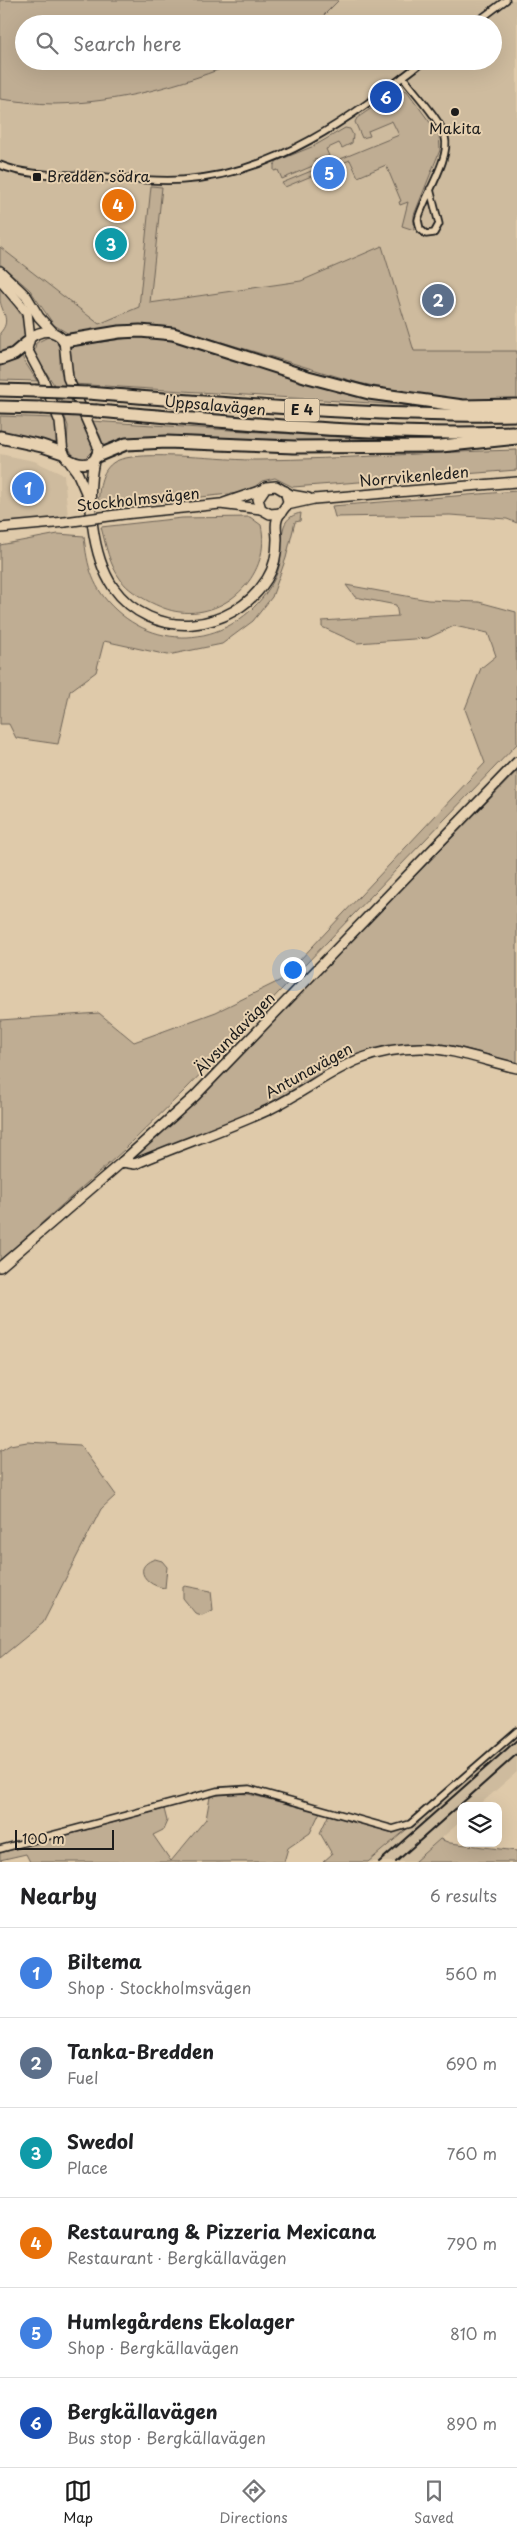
<!DOCTYPE html>
<meta charset="utf-8">
<style>
:root{--surface:#fff;--page:#f6f6f6;--text:#202124;--muted:#757577;--line:#e0e0e0;--accent:#1c1c1c}
body{margin:0;font-family:"Playpen Sans",sans-serif;background:var(--page);color:var(--text)}
.controls{position:absolute;right:15px;bottom:15px;display:grid;overflow:hidden;border-radius:10px;box-shadow:0 5px 20px #0002}
.controls button{width:45px;height:45px;display:grid;place-items:center;padding:0;border:0;border-bottom:1px solid var(--line);background:var(--surface);color:var(--text);font:25px sans-serif}
.scale{position:absolute;left:15px;bottom:12px;width:99px;box-sizing:border-box;padding-left:5px;border:2px solid #1c1c1c;border-top:0;font-size:14px;line-height:18px;white-space:nowrap;color:#1c1c1c;-webkit-text-stroke:4px #e7d1b0;paint-order:stroke}
.you{position:absolute;left:292px;top:969px;width:18px;height:18px;margin:-12px;border:4px solid #fff;border-radius:50%;background:#1a73e8;box-shadow:0 0 0 8px #1a73e833}
.badge{display:grid;place-items:center;width:32px;height:32px;border-radius:50%;background:var(--accent);color:#fff;font-size:16px;font-weight:700}
.pin{position:absolute;translate:-50% -50%;border:2px solid #fff;box-shadow:0 1px 5px #0006}
.list{margin:0;padding:0;list-style:none}
h2{display:flex;justify-content:space-between;align-items:center;height:65px;margin:0;padding:0 20px;font-size:21px}
h2 small{font-size:16px;font-weight:400;color:var(--muted)}
.list li{display:grid;grid-template-columns:32px 1fr auto;gap:15px;align-items:center;box-sizing:border-box;height:90px;padding:0 20px;border-top:1px solid var(--line)}
.list b{display:block;font-size:19px;white-space:nowrap}
.list p{margin:0;font-size:16px;white-space:nowrap;color:var(--muted)}
.list em{font-size:16px;font-style:normal;color:var(--muted)}
.icon{flex:none;width:28px;height:28px;fill:none;stroke:currentColor;stroke-width:2;stroke-linecap:round;stroke-linejoin:round}
.map{position:relative;flex:none;width:517px;height:1862px;overflow:hidden}
.search{position:absolute;background:var(--surface);box-shadow:0 5px 20px #0002;left:15px;right:15px;top:15px;height:55px;display:flex;align-items:center;gap:12px;box-sizing:border-box;padding:0 18px;border-radius:28px;color:var(--muted);font-size:19px}
.sheet{height:605px;background:var(--surface)}
nav{display:flex;justify-content:space-around;align-items:center;box-sizing:border-box;height:70px;border-top:1px solid var(--line);background:var(--surface);font-size:14px;color:var(--muted)}
nav a{display:grid;justify-items:center;gap:2px}
nav .on{color:var(--accent)}
.map>svg:first-child{display:block}
</style>
<div class="map">
<svg width="517" height="1862" viewBox="0 0 517 1862">
<rect width="100%" height="100%" fill="#dfcaaa"/>
<filter id="ink" filterUnits="userSpaceOnUse"><feTurbulence type="fractalNoise" baseFrequency=".02" numOctaves="2"/><feDisplacementMap in="SourceGraphic" scale="10" xChannelSelector="R" yChannelSelector="G"/><feConvolveMatrix kernelMatrix="1 2 1 2 8 2 1 2 1" color-interpolation-filters="sRGB"/></filter>
<g filter="url(#ink)">
<!-- built -->
<g fill="#cebb9e">
<path d="M339,0H517V351H414L382,246L301,281L150,303L99,324L0,247V99L52,104L143,92L169,86L241,61H493V24H315Z"/>
<path d="M0,454L34,461L64,475L68,517L0,525Z"/>
<path d="M517,1734V1772L478,1806H461V1821L420,1857L414,1862H368Z"/>
</g>
<!-- green -->
<g fill="#bfad93" stroke="#6e6458">
<path d="M0,0H339L315,24H24V61H241C182,85 118,103 54,104C36,104 18,101 0,99Z"/>
<path d="M400,89L407,91L439,135L440,150L414,215V230L402,226L408,202L400,205L399,202L401,201L386,165L358,177L350,160L285,187L282,183L399,135L392,121L368,131L370,136L362,138L355,122L357,118Z"/>
<path d="M345,128L350,129L353,135L352,143L342,148L339,143L326,149L329,156L314,160L315,165L282,179L278,170L274,171V165L277,161L314,146Z"/>
<path d="M151,186L162,187L150,303L301,281L382,246L414,351H517V401H477L403,392L359,383L195,334L146,327L69,334L54,325L30,290L0,264V247L99,324L139,307Z"/>
<path d="M0,288C21,310 45,343 0,354V333C11,321 3,314 0,301C0,297 0,292 0,288Z"/>
<path d="M48,337L55,338L60,344V368L71,400L92,436L94,449L85,458L74,457L67,445L68,426L53,383L34,354L36,343Z"/>
<path d="M137,337L162,339L190,345L369,398L418,406L73,384L70,346Z"/>
<path d="M22,353L23,359L37,381L0,380V364L11,361Z"/>
<path d="M0,416L55,418L57,427L56,443L0,432Z"/>
<path d="M91,421L416,442L297,443L104,449L100,435Z"/>
<path d="M517,450V470L293,487L275,478L262,481L248,492L98,508C99,492 99,470 116,461C141,449 227,461 259,460C345,459 431,452 517,450Z"/>
<path d="M517,491V523L507,519L450,515L335,517L332,506Z"/>
<path d="M301,513L300,521L295,522L286,558L272,597L253,621L222,644L168,655L104,641L96,672L70,691L58,744L16,738L9,724H0V545L58,534L84,536C87,567 93,589 116,610C169,658 244,639 275,578C284,560 279,542 284,526C287,518 294,514 301,513Z"/>
<path d="M250,517L261,525C272,573 228,618 180,612C169,611 158,606 148,601C139,596 127,589 121,580C109,564 106,546 101,527L182,518Z"/>
<path d="M346,585L428,600L479,602L516,612L517,744L187,1088L124,1150L0,1260V1020L99,1013L134,1042L216,1012L281,980L485,763L465,709L481,668L496,656L488,633L454,626L428,638L357,643L322,627V621L398,616L396,605L355,597Z"/>
<path d="M517,771V1063C493,1057 455,1044 432,1043C362,1039 326,1077 269,1105C228,1126 182,1142 139,1156L135,1154L196,1101Z"/>
<path d="M27,1442L80,1445L116,1495L101,1509L43,1623L0,1658V1451L10,1445Z"/>
<path d="M155,1559L162,1561L167,1567L165,1588C146,1586 131,1567 155,1559Z"/>
<path d="M185,1586L211,1591L213,1610L202,1615L195,1613L183,1598V1587Z"/>
<path d="M226,1793L248,1794L320,1812L310,1833L288,1848L284,1862H30L26,1854L0,1860V1853L164,1809L167,1821L163,1830L153,1835L171,1861L206,1819L210,1797Z"/>
<path d="M329,1814L390,1832L407,1829L368,1862H323L332,1854L320,1833Z"/>
<path d="M440,1839L450,1843L517,1851V1862H414Z"/>
</g>
<g fill="none" stroke-linecap="round" stroke-linejoin="round">
<defs>
<g id="street">
<path d="M474,24L506,0"/>
<path d="M403,77C415,93 440,119 445,137C451,159 423,198 418,220L420,229L426,234L434,233L439,224L430,189"/>
<path d="M0,165C28,177 64,174 94,176C123,178 153,182 182,180C278,174 351,117 424,61"/>
<path d="M0,1849L217,1791L249,1789L393,1829L410,1824L517,1731"/>
</g>
<g id="secondary">
<path d="M0,271L27,297L39,317L52,331"/>
<path d="M0,280L27,312L30,338"/>
<path d="M67,458C77,464 89,468 97,456L98,446L68,378L64,341C55,329 42,329 30,338L27,349L43,379L60,422L63,453L77,472L88,497"/>
<path d="M94,461C86,497 92,556 113,587C152,642 232,634 267,579C274,568 277,552 277,539C277,533 275,526 277,520C279,512 286,509 288,501L285,491"/>
<path d="M224,503L262,490"/>
<path d="M287,505L314,499L517,482"/>
<path d="M281,513L270,514L261,509L258,499L266,487L276,486L291,495L308,498"/>
<path d="M124,514L220,504L261,509"/>
<path d="M0,528L65,522"/>
<path d="M122,1162L135,1164C179,1145 225,1130 268,1110C325,1082 351,1048 421,1048C452,1048 486,1061 517,1068"/>
<path d="M0,1267L122,1162L195,1096L517,762"/>
</g>
<g id="highway">
<path d="M64,341L119,332L140,331L173,334L308,377L369,393L463,406L517,405"/>
<path d="M0,359L14,354L27,343"/>
<path d="M0,390L35,391"/>
<path d="M87,393C231,404 373,417 517,415"/>
<path d="M0,407L40,408"/>
<path d="M97,411C235,422 373,437 512,432"/>
<path d="M0,437L42,446L63,453"/>
<path d="M97,456L126,444L167,442L294,447L441,446L517,438"/>
</g>
</defs>
<!-- street casing -->
<use href="#street" stroke="#1c1c1c" stroke-width="9"/>
<!-- secondary casing -->
<use href="#secondary" stroke="#1c1c1c" stroke-width="12"/>
<!-- highway casing -->
<use href="#highway" stroke="#1c1c1c" stroke-width="15"/>
<!-- street -->
<use href="#street" stroke="#e7d1b0" stroke-width="5.5"/>
<!-- secondary -->
<use href="#secondary" stroke="#e7d1b0" stroke-width="9"/>
<!-- highway -->
<use href="#highway" stroke="#e7d1b0" stroke-width="11"/>
<!-- rail -->
<g stroke="#1c1c1c" stroke-width="2">
<path d="M379,1862L517,1740"/>
<path d="M396,1862L517,1754"/>
</g>
<defs>
<path id="secondary-bridge" d="M65,522L124,514"/>
<g id="highway-bridge">
<path d="M35,391L87,393"/>
<path d="M40,408L97,411"/>
</g>
</defs>
<!-- secondary-bridge casing -->
<use href="#secondary-bridge" stroke="#1c1c1c" stroke-width="12" stroke-linecap="butt"/>
<!-- highway-bridge casing -->
<use href="#highway-bridge" stroke="#1c1c1c" stroke-width="15" stroke-linecap="butt"/>
<!-- secondary-bridge -->
<use href="#secondary-bridge" stroke="#e7d1b0" stroke-width="9"/>
<!-- highway-bridge -->
<use href="#highway-bridge" stroke="#e7d1b0" stroke-width="11"/>
</g>
</g>
<!-- markers -->
<g fill="#1c1c1c" stroke="#e7d1b0" stroke-width="2">
<circle cx="455" cy="112" r="5"/>
<rect x="32" y="172" width="10" height="10" rx="2.5"/>
</g>
<g text-anchor="middle" stroke-width="4" stroke-linejoin="round" paint-order="stroke">
<!-- shield labels -->
<rect fill="#e7d1b0" stroke="#595248" stroke-width="1" x="284.5" y="398.5" width="35" height="23" rx="4"/>
<g font-size="14" font-weight="bold" fill="#1c1c1c">
<text x="302" y="415">E 4</text>
</g>
<!-- poi labels -->
<g font-size="15" fill="#1c1c1c" stroke="#e7d1b0">
<text x="455" y="134">Makita</text>
<text x="47" y="182" text-anchor="start">Bredden södra</text>
</g>
<!-- street labels -->
<g font-size="15" fill="#1c1c1c" stroke="#e7d1b0">
<text transform="translate(215 406) rotate(5)" y="5">Uppsalavägen</text>
<text transform="translate(414 477) rotate(-5)" y="5">Norrvikenleden</text>
<text transform="translate(138 500) rotate(-6)" y="5">Stockholmsvägen</text>
<text transform="translate(235 1034) rotate(-46)" y="5">Älvsundavägen</text>
<text transform="translate(309 1071) rotate(-29)" y="5">Antunavägen</text>
</g>
</g>
</svg>
<div class="controls">
<button><svg class="icon" aria-label="layers" viewBox="0 0 24 24"><path d="M12 4l9 5-9 5-9-5zM3 14l9 5 9-5"/></svg></button>
</div>
<div class="scale">100 m</div>
<div class="you"></div>
<div class="pin badge" style="left:28px;top:488px;background:#3f7fe0">1</div>
<div class="pin badge" style="left:438px;top:300px;background:#5c6f8a">2</div>
<div class="pin badge" style="left:111px;top:244px;background:#0f9aa8">3</div>
<div class="pin badge" style="left:118px;top:205px;background:#e8710a">4</div>
<div class="pin badge" style="left:329px;top:173px;background:#3f7fe0">5</div>
<div class="pin badge" style="left:386px;top:97px;background:#1a4fb4">6</div>
<div class="search"><svg class="icon" aria-label="search" viewBox="0 0 24 24"><circle cx="10" cy="10" r="6"/><path d="M15 15l6 6"/></svg>Search here</div>
</div>
<section class="sheet">
<h2>Nearby<small>6 results</small></h2>
<ul class="list">
<li><span class="badge" style="background:#3f7fe0">1</span><div><b>Biltema</b><p>Shop · Stockholmsvägen</p></div><em>560 m</em></li>
<li><span class="badge" style="background:#5c6f8a">2</span><div><b>Tanka-Bredden</b><p>Fuel</p></div><em>690 m</em></li>
<li><span class="badge" style="background:#0f9aa8">3</span><div><b>Swedol</b><p>Place</p></div><em>760 m</em></li>
<li><span class="badge" style="background:#e8710a">4</span><div><b>Restaurang &amp; Pizzeria Mexicana</b><p>Restaurant · Bergkällavägen</p></div><em>790 m</em></li>
<li><span class="badge" style="background:#3f7fe0">5</span><div><b>Humlegårdens Ekolager</b><p>Shop · Bergkällavägen</p></div><em>810 m</em></li>
<li><span class="badge" style="background:#1a4fb4">6</span><div><b>Bergkällavägen</b><p>Bus stop · Bergkällavägen</p></div><em>890 m</em></li>
</ul>
</section>
<nav>
<a class="on"><svg class="icon" aria-label="map" viewBox="0 0 24 24"><path d="M3 6l6-2 6 2 6-2v14l-6 2-6-2-6 2zM9 4v14M15 6v14"/></svg>Map</a>
<a><svg class="icon" aria-label="directions" viewBox="0 0 24 24"><path d="M12 3l9 9-9 9-9-9zM9 14v-3h6M13 9l2 2-2 2"/></svg>Directions</a>
<a><svg class="icon" aria-label="saved" viewBox="0 0 24 24"><path d="M7 4h10v16l-5-4-5 4z"/></svg>Saved</a>
</nav>
